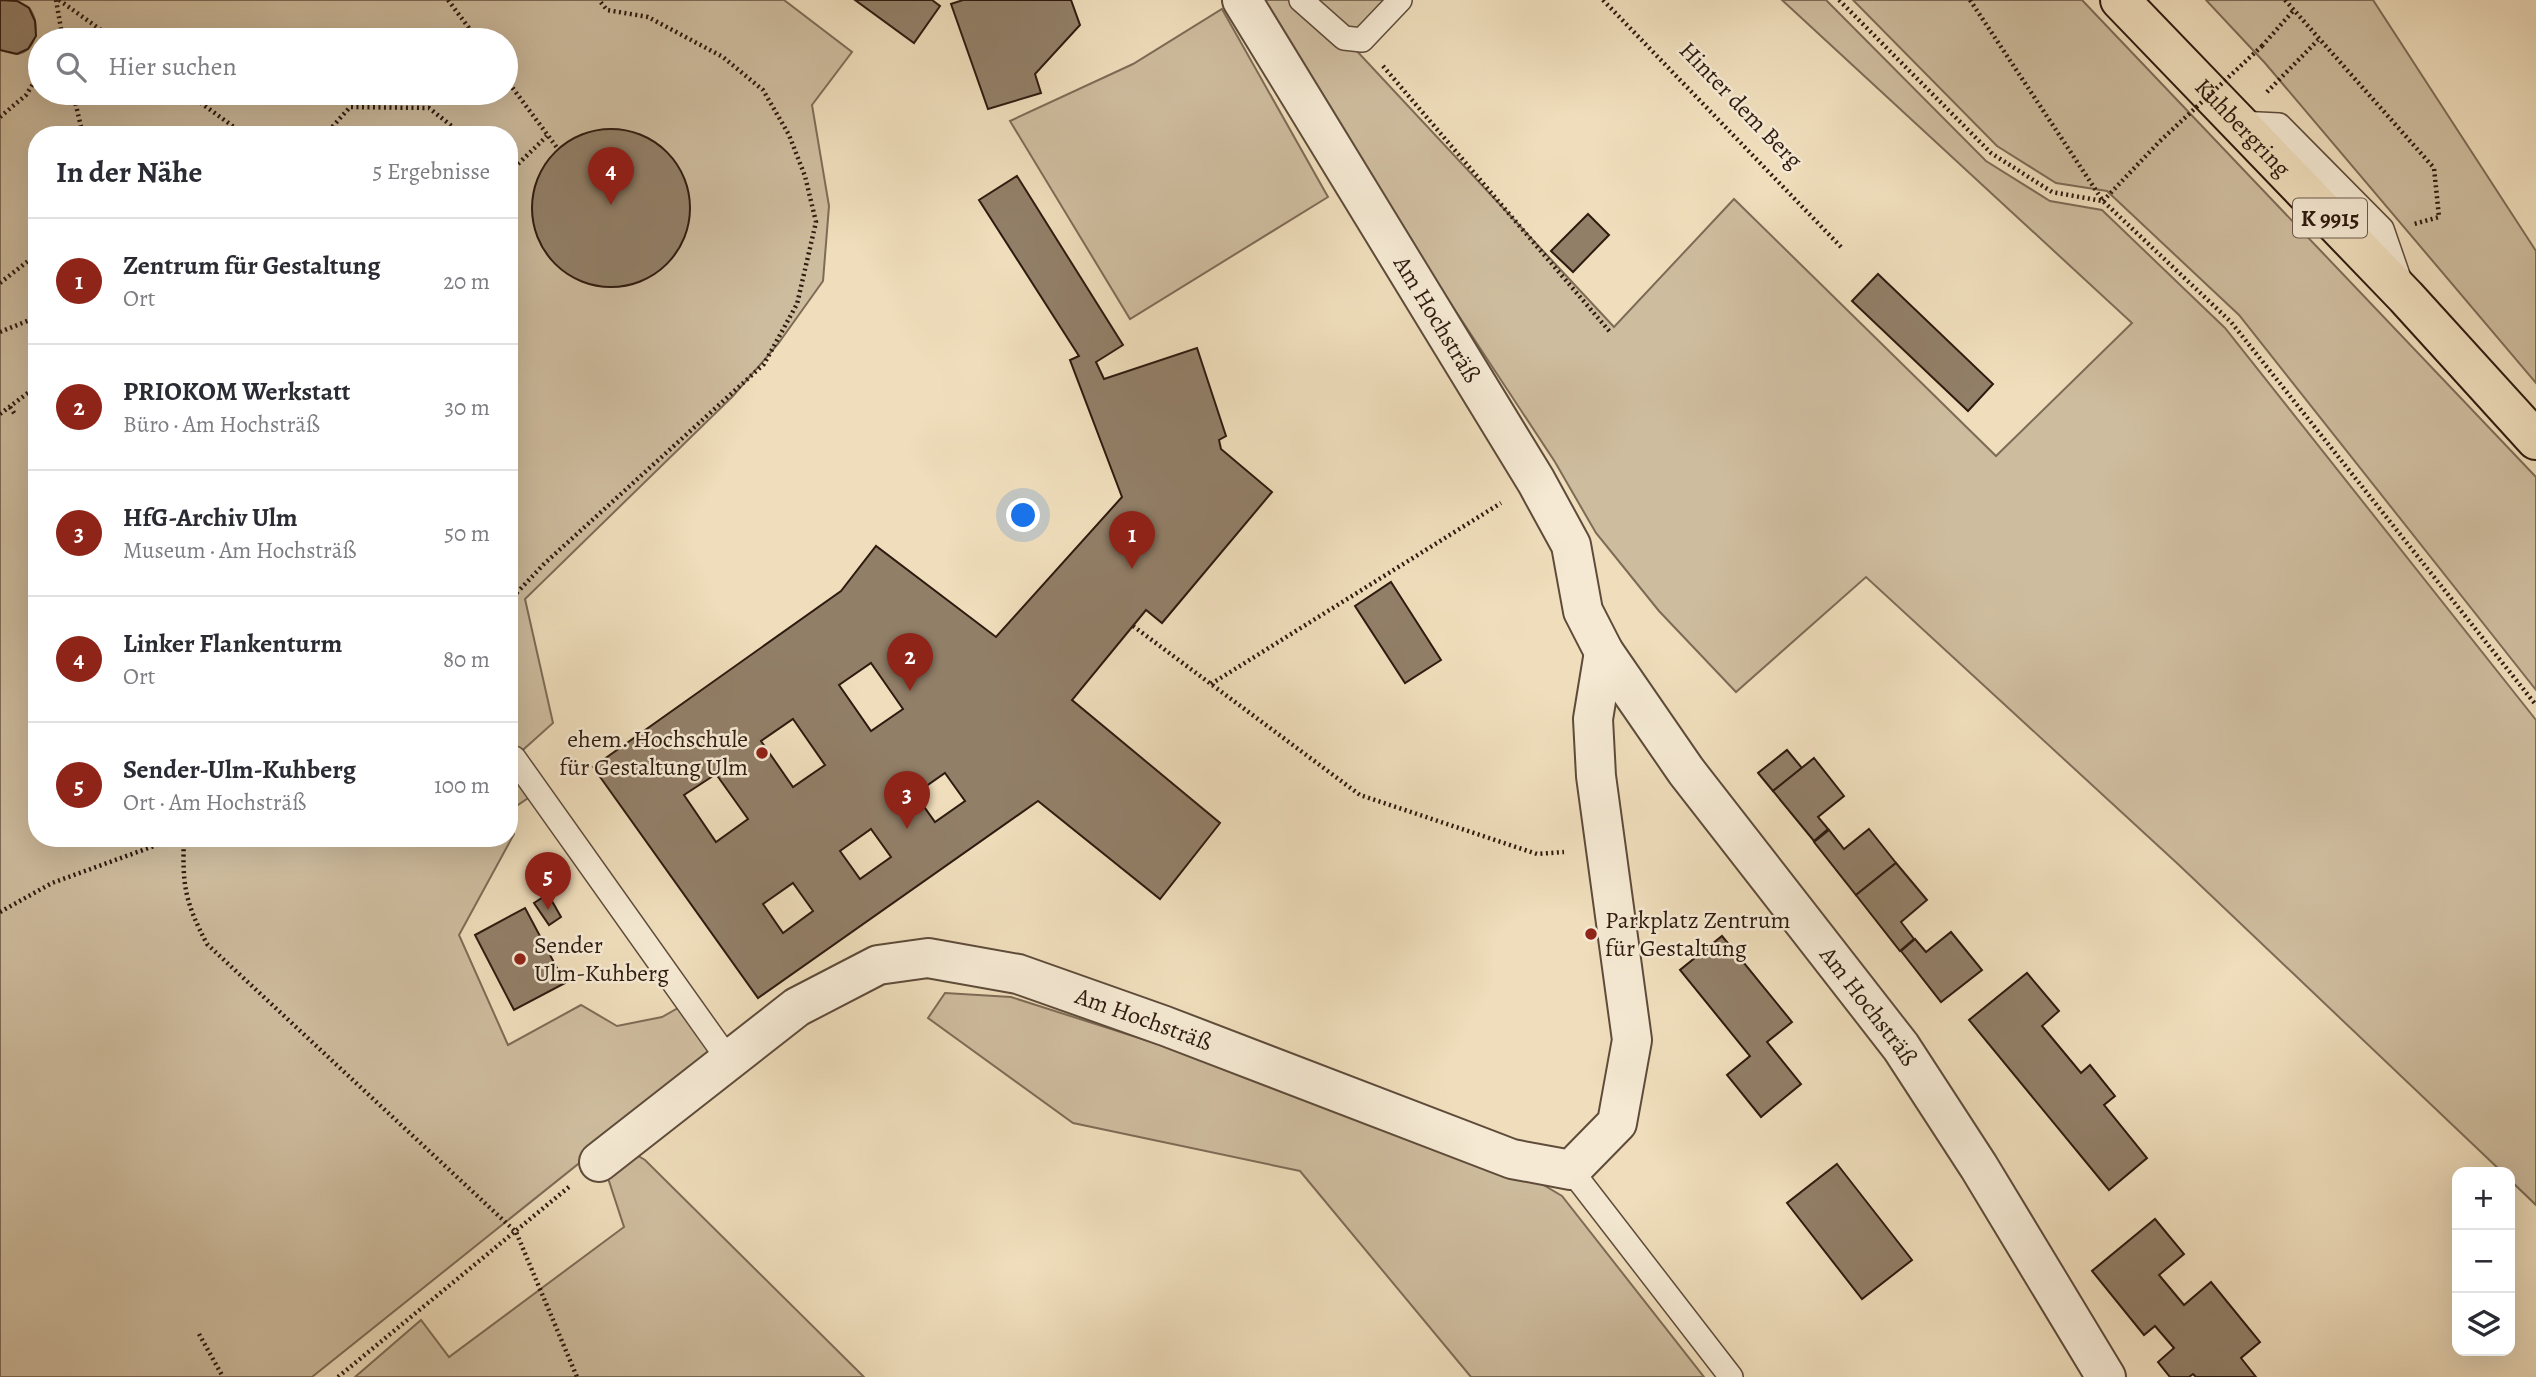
<!DOCTYPE html>
<html lang="de">
<meta charset="utf-8">
<style>
:root{--surface:#fff;--page:#f2f2f3;--text:#2b2b33;--muted:#7c7c81;--line:#e1e1e2;--accent:#8f2418}
body{margin:0;font-family:Alegreya,serif;background:var(--page);color:var(--text)}
.controls{position:absolute;right:21px;bottom:21px;display:grid;overflow:hidden;border-radius:14px;box-shadow:0 7px 28px #0002}
.controls button{width:63px;height:63px;display:grid;place-items:center;padding:0;border:0;border-bottom:2px solid var(--line);background:var(--surface);color:var(--text);font:35px sans-serif}
.you{position:absolute;left:1024px;top:516px;width:24px;height:24px;margin:-18px;border:5px solid #fff;border-radius:50%;background:#1a73e8;box-shadow:0 0 0 10px #1a73e833}
.badge{display:grid;place-items:center;width:46px;height:46px;border-radius:50%;background:var(--accent);color:#fff;font-size:23px;font-weight:700}
.pin{position:absolute;translate:-50% -58px;filter:drop-shadow(0 2px 4px #0008)}
.pin::after{content:'';position:absolute;top:37px;width:24px;height:21px;background:inherit;clip-path:polygon(0 0,100% 0,50% 100%)}
.list{margin:0;padding:0;list-style:none}
h2{display:flex;justify-content:space-between;align-items:center;height:91px;margin:0;padding:0 28px;font-size:30px}
h2 small{font-size:23px;font-weight:400;color:var(--muted)}
.list li{display:grid;grid-template-columns:46px 1fr auto;gap:21px;align-items:center;box-sizing:border-box;height:126px;padding:0 28px;border-top:2px solid var(--line)}
.list b{display:block;font-size:26px;white-space:nowrap}
.list p{margin:0;font-size:23px;white-space:nowrap;color:var(--muted)}
.list em{font-size:23px;font-style:normal;color:var(--muted)}
.icon{flex:none;width:38px;height:38px;fill:none;stroke:currentColor;stroke-width:2;stroke-linecap:round;stroke-linejoin:round}
.map{position:relative;flex:none;width:2536px;height:1377px;overflow:hidden}
.search{position:absolute;background:var(--surface);box-shadow:0 7px 28px #0002;left:28px;top:28px;width:490px;height:77px;display:flex;align-items:center;gap:18px;box-sizing:border-box;padding:0 24px;border-radius:38px;color:var(--muted);font-size:26px}
.panel{position:absolute;background:var(--surface);box-shadow:0 7px 28px #0002;left:28px;top:126px;width:490px;height:721px;border-radius:28px}
.map>svg:first-child{display:block}
</style>
<div class="map">
<svg width="2536" height="1377" viewBox="0 0 2536 1377">
<rect width="100%" height="100%" fill="#efddbb"/>
<filter id="stains"><feTurbulence type="fractalNoise" baseFrequency=".00286" numOctaves="4"/><feColorMatrix values="0 0 0 0 .2 0 0 0 0 .09 0 0 0 0 .02 0 0 0 .5 -.17"/></filter>
<radialGradient id="worn" r=".72"><stop offset=".6" stop-color="#630" stop-opacity="0"/><stop offset="1" stop-color="#630" stop-opacity=".3"/></radialGradient>
<!-- green -->
<g fill="#cebc9e" stroke="#7e6b56" stroke-width="2" fill-rule="evenodd">
<path d="M15,0H784L852,52L812,105L829,206L823,281L778,344L733,396L525,599L553,723L514,758L537,792L509,811V135H37V838H509V828L514,834L459,935L508,1045L581,1005L617,1026L662,1017L678,1008L713,1056L312,1377H0V50C5,51 12,54 17,54C37,52 41,22 29,8C26,5 19,2 15,0ZM40,40H506V93H40Z"/>
<path d="M1260,0H1289L1355,49L1614,327L1734,199L1996,456L2132,323L1782,0H1826L1986,161L2050,201L2102,210L2225,328L2536,720V1205L2510,1180V1172H2502L2179,865L1866,577L1736,692L1659,611L1596,533L1555,462L1362,169Z"/>
<path d="M1316,0H1387L1359,30L1348,29Z"/>
<path d="M1853,0H2082L2536,477V690L2239,315L2107,191L2056,183L1997,146Z"/>
<path d="M2206,0H2373L2536,251V383L2265,63Z"/>
<path d="M1222,9L1328,197L1130,319L1010,121L1133,64Z"/>
<path d="M945,993L1011,997L1161,1045L1525,1174L1562,1196L1704,1377H1471L1300,1171L1073,1123L928,1018Z"/>
<path d="M635,1154L645,1160L864,1377H355L421,1320L449,1357L624,1227L605,1169Z"/>
</g>
<!-- building -->
<g fill="#927f68" stroke="#2e1a0f" stroke-width="2" fill-rule="evenodd">
<path d="M0,0L17,1L29,8L35,21L36,36L28,49L17,54L0,50Z"/>
<path d="M855,0H932L940,6L914,43Z"/>
<path d="M963,0H1071L1080,25L1035,74L1041,93L988,109L951,4Z"/>
<circle cx="611" cy="208" r="79"/>
<path d="M1017,176L1123,345L1096,362L1104,379L1197,348L1226,436L1219,440L1221,449L1272,492L1162,623L1146,610L1072,700L1220,823L1160,899L1038,801L758,998L593,767L841,591L876,546L996,637L1122,497L1070,360L1079,356L979,200ZM871,663L903,709L871,731L839,685ZM793,719L825,765L793,787L761,741ZM945,773L965,801L935,822L915,794ZM716,774L748,819L716,842L684,795ZM871,829L891,857L860,879L840,851ZM793,883L813,911L783,933L763,904Z"/>
<path d="M1588,214L1609,235L1573,272L1551,251Z"/>
<path d="M1878,274L1993,384L1968,411L1852,301Z"/>
<path d="M1391,582L1441,660L1405,683L1355,606Z"/>
<path d="M1787,750L1802,768L1773,791L1758,773Z"/>
<path d="M1814,758L1844,796L1818,817L1828,829L1814,841L1773,791Z"/>
<path d="M1869,829L1896,863L1856,895L1814,842L1829,830L1844,849Z"/>
<path d="M1896,863L1927,900L1901,922L1914,939L1900,951L1856,895Z"/>
<path d="M548,894L561,917L549,925L534,903Z"/>
<path d="M525,908L565,983L514,1010L475,935Z"/>
<path d="M1951,932L1982,970L1941,1002L1901,951L1915,939L1926,952Z"/>
<path d="M1722,936L1792,1022L1767,1042L1801,1084L1761,1117L1727,1075L1750,1056L1680,970Z"/>
<path d="M2027,973L2059,1011L2042,1026L2081,1073L2090,1065L2115,1096L2104,1105L2147,1158L2109,1190L1969,1020Z"/>
<path d="M1837,1164L1912,1260L1862,1299L1787,1203Z"/>
<path d="M2155,1219L2184,1254L2159,1275L2184,1305L2211,1282L2260,1342L2241,1358L2256,1377H2196L2193,1374L2189,1377H2170L2158,1362L2174,1348L2155,1326L2144,1335L2092,1271Z"/>
</g>
<g fill="none" stroke-linecap="round" stroke-linejoin="round">
<defs>
<g id="lane">
<path d="M1301,0L1344,38L1362,40L1400,0"/>
<path d="M2238,123L2279,125L2382,229L2400,281"/>
<path d="M514,758L728,1059"/>
<path d="M1571,1170L1731,1377"/>
</g>
<g id="street">
<path id="s1" d="M1242,0L1536,481L1571,545L1583,611L1604,652L1686,771L1901,1047L1979,1167L2106,1377"/>
<path id="s2" d="M599,1162L797,1007L878,965L928,958L1018,974L1165,1026L1512,1159L1571,1170L1617,1123L1632,1040L1596,776L1593,719L1604,652"/>
</g>
<g id="primary">
<path id="s3" d="M2120,0L2406,297L2536,440"/>
</g>
</defs>
<!-- lane casing -->
<use href="#lane" stroke="#5e4b3a" stroke-width="26"/>
<!-- street casing -->
<use href="#street" stroke="#5e4b3a" stroke-width="42"/>
<!-- primary casing -->
<use href="#primary" stroke="#2e1a0f" stroke-width="42"/>
<!-- path -->
<g stroke="#2e1a0f" stroke-width="4.5" stroke-dasharray="2 3.5" stroke-linecap="butt">
<path d="M56,0L63,40"/>
<path d="M59,0L115,40"/>
<path d="M448,0L478,40"/>
<path d="M1603,0L1841,247"/>
<path d="M1839,0L1991,153L2052,192L2102,201"/>
<path d="M1970,0L2103,201L2231,322L2536,705"/>
<path d="M2285,0L2434,168L2439,217L2414,224"/>
<path d="M2262,46L2293,11"/>
<path d="M1383,66L1610,332"/>
<path d="M506,79L558,149"/>
<path d="M2267,92L2318,40"/>
<path d="M73,93L83,135"/>
<path d="M187,93L234,127"/>
<path d="M0,117L26,95L40,73"/>
<path d="M220,135L234,127L239,135"/>
<path d="M325,135L350,107L429,108L463,135"/>
<path d="M509,162L516,166L547,136"/>
<path d="M2103,201L2160,141"/>
<path d="M0,283L37,254"/>
<path d="M0,332L37,317"/>
<path d="M10,407L16,416"/>
<path d="M0,414L37,386"/>
<path d="M509,601L545,563L764,364L797,304L816,222L805,176L789,135L763,90L723,57L648,17L607,10L599,0"/>
<path d="M1133,626L1360,795L1537,854L1564,852"/>
<path d="M1211,684L1501,503"/>
<path d="M184,838C182,885 185,902 207,944L516,1232L577,1377"/>
<path d="M0,912L52,883L176,838"/>
<path d="M199,1334L223,1377"/>
<path d="M338,1377L569,1187"/>
</g>
<!-- lane -->
<use href="#lane" stroke="#f5e9d3" stroke-width="23"/>
<!-- street -->
<use href="#street" stroke="#f5e9d3" stroke-width="38"/>
<!-- primary -->
<use href="#primary" stroke="#efddbb" stroke-width="38"/>
<!-- path-bridge -->
<path stroke="#2e1a0f" stroke-width="4.5" stroke-dasharray="2 3.5" stroke-linecap="butt" d="M2160,141L2262,46"/>
</g>
<!-- markers -->
<g fill="#8f2418" stroke="#f5e9d3" stroke-width="2.5">
<circle cx="762" cy="753" r="7"/>
<circle cx="1591" cy="934" r="7"/>
<circle cx="520" cy="959" r="7"/>
</g>
<g text-anchor="middle" stroke-width="5" stroke-linejoin="round" paint-order="stroke">
<!-- shield labels -->
<rect fill="#f5e9d3" stroke="#6a584a" stroke-width="2" x="2293" y="198.5" width="74" height="39" rx="5"/>
<g font-size="23" font-weight="bold" fill="#2e1a0f">
<text x="2330" y="226">K 9915</text>
</g>
<!-- street labels -->
<g font-size="24" fill="#2e1a0f" stroke="#f5e9d3">
<text transform="translate(1741 105) rotate(46)" y="8">Hinter dem Berg</text>
<text dy="8" stroke="none"><textPath href="#s3" startOffset="177">Kuhbergring</textPath></text>
<text dy="8" stroke="none"><textPath href="#s1" startOffset="374">Am Hochsträß</textPath></text>
<text dy="8" stroke="none"><textPath href="#s1" startOffset="1192">Am Hochsträß</textPath></text>
<text dy="8" stroke="none"><textPath href="#s2" startOffset="618">Am Hochsträß</textPath></text>
</g>
<!-- poi labels -->
<g font-size="24" fill="#2e1a0f" stroke="#f5e9d3" text-anchor="start">
<text x="748" y="747" text-anchor="end">ehem. Hochschule<tspan x="748" dy="28">für Gestaltung Ulm</tspan></text>
<text x="1605" y="928">Parkplatz Zentrum<tspan x="1605" dy="28">für Gestaltung</tspan></text>
<text x="534" y="953">Sender<tspan x="534" dy="28">Ulm-Kuhberg</tspan></text>
</g>
</g>
<rect width="100%" height="100%" filter="url(#stains)"/>
<rect width="100%" height="100%" fill="url(#worn)"/>
</svg>
<div class="controls">
<button>+</button>
<button>−</button>
<button><svg class="icon" aria-label="layers" viewBox="0 0 24 24"><path d="M12 4l9 5-9 5-9-5zM3 14l9 5 9-5"/></svg></button>
</div>
<div class="you"></div>
<div class="pin badge" style="left:1132px;top:569px">1</div>
<div class="pin badge" style="left:910px;top:691px">2</div>
<div class="pin badge" style="left:907px;top:829px">3</div>
<div class="pin badge" style="left:611px;top:205px">4</div>
<div class="pin badge" style="left:548px;top:910px">5</div>
<div class="search"><svg class="icon" aria-label="search" viewBox="0 0 24 24"><circle cx="10" cy="10" r="6"/><path d="M15 15l6 6"/></svg>Hier suchen</div>
<section class="panel">
<h2>In der Nähe<small>5 Ergebnisse</small></h2>
<ul class="list">
<li><span class="badge">1</span><div><b>Zentrum für Gestaltung</b><p>Ort</p></div><em>20 m</em></li>
<li><span class="badge">2</span><div><b>PRIOKOM Werkstatt</b><p>Büro · Am Hochsträß</p></div><em>30 m</em></li>
<li><span class="badge">3</span><div><b>HfG-Archiv Ulm</b><p>Museum · Am Hochsträß</p></div><em>50 m</em></li>
<li><span class="badge">4</span><div><b>Linker Flankenturm</b><p>Ort</p></div><em>80 m</em></li>
<li><span class="badge">5</span><div><b>Sender-Ulm-Kuhberg</b><p>Ort · Am Hochsträß</p></div><em>100 m</em></li>
</ul>
</section>
</div>
